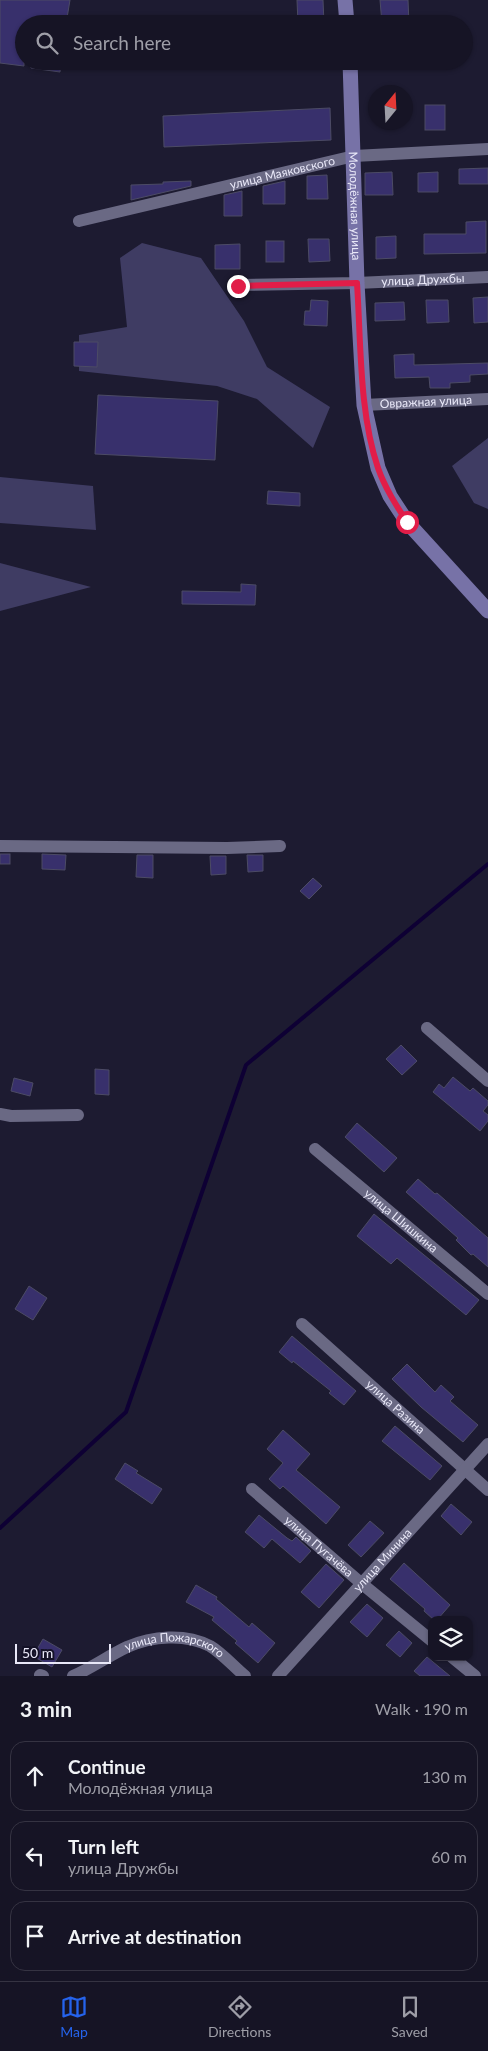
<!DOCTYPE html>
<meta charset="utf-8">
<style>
:root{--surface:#161425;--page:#1f1d2d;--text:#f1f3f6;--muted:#9e9ea7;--line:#353342;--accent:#2563eb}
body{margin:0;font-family:Lato,sans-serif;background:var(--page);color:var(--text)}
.controls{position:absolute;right:15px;bottom:15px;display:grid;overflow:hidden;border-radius:10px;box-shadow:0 1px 4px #0004}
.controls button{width:45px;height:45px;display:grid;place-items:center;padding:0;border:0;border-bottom:1px solid var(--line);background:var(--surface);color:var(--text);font:25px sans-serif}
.compass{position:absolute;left:368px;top:85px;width:45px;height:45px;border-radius:50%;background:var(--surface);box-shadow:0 1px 4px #0004;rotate:18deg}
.scale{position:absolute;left:15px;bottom:12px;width:96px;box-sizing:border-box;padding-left:5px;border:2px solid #e9e8f8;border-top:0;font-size:14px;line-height:18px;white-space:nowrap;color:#e9e8f8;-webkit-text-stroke:4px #141227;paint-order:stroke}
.stop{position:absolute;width:15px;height:15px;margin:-11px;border:4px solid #e11d48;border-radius:50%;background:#fff}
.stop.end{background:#e11d48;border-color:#fff;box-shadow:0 1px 5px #0008}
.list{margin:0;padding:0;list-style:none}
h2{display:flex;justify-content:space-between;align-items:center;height:65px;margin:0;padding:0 20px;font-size:21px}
h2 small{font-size:16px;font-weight:400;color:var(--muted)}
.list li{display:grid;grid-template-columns:32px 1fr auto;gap:15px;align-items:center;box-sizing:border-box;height:70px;margin:0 10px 10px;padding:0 10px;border:1px solid var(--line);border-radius:15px}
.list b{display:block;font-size:19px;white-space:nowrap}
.list p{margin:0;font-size:16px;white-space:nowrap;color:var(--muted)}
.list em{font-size:16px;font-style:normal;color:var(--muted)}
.icon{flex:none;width:28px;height:28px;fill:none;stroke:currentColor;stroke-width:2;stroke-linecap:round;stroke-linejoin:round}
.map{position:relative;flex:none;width:488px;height:1676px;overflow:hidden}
.search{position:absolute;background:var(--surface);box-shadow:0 1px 4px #0004;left:15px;right:15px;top:15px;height:55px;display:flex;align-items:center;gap:12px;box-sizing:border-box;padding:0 18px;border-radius:28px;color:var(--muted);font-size:19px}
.sheet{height:305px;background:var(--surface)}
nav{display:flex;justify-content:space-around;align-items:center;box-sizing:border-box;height:70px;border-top:1px solid var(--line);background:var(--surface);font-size:14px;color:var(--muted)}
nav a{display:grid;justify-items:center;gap:2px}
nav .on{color:var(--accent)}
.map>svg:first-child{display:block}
</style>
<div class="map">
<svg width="488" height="1676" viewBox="0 0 488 1676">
<rect width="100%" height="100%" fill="#1d1b31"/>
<!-- green -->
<g fill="#3f3c63">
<path d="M142,243L201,258L244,321L267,367L330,407L313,448L257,399L217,386L79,371V335L127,327L120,258Z"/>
<path d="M488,438V509L474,503L452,466Z"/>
<path d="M0,477L93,486L96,530L0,523Z"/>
<path d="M0,563L91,587L0,611Z"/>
</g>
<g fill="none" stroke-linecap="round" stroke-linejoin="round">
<!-- stream -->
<path stroke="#0e0034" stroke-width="4" d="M0,1528L126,1412L246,1065L488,864"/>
</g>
<!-- building -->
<g fill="#38306c" stroke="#4c4b65">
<path d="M0,0H70L66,24H24V66L0,63Z"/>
<path d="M297,0H323L324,24H298Z"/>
<path d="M380,0H408L409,24H382Z"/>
<path d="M31,61H61L60,72L31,68Z"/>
<rect x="425" y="105" width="20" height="25"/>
<path d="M330,108L331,140L164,147L163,116Z"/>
<path d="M488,168V184H459V169Z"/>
<path d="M392,172L393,195H365V173Z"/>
<path d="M438,172V192H418V173Z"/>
<path d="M327,175L328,199H307V176Z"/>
<path d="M191,181V186L131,200V185L163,184V182Z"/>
<path d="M285,181V204H263V186Z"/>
<path d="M242,191V216H224V195Z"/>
<path d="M486,221V253L424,254V234H466V222Z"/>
<path d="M396,236V258L376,259V237Z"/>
<path d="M308,239H329L330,261L309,262Z"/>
<rect x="266" y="241" width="18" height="21"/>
<path d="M240,244V269H215V245Z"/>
<path d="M488,297V322L474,323L473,298Z"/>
<path d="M311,300L328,301L327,326L304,325L305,311H310Z"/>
<path d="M426,300H448L449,322L427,323Z"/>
<path d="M404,302L405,320L375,321V303Z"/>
<path d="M74,342H98L97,367L74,366Z"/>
<path d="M414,354V365L488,363V374L470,375V382L450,383V388H430L429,377L395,378L394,355Z"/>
<path d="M98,395L218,401L215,460L95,454Z"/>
<path d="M268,491L300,493V506L267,504Z"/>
<path d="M241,584L256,585L255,605L182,604V591L241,592Z"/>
<rect x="0" y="854" width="10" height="10"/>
<path d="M42,854L66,855L65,870L42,869Z"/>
<path d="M137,855H153V878L136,877Z"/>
<path d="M247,855H263V871L248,872Z"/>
<path d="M210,856H226V874L211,875Z"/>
<path d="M313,878L322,886L309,899L300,891Z"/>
<path d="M401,1045L417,1061L402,1075L386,1059Z"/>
<path d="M95,1069L109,1070V1095L95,1094Z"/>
<path d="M453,1077L470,1091L473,1088L488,1101V1105L483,1111L488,1115V1121L480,1131L433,1092L439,1084L444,1088Z"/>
<path d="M14,1078L33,1083L30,1096L11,1091Z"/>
<path d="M357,1123L397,1158L384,1172L345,1137Z"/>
<path d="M418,1179L435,1194L437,1193L488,1238V1267L473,1254L471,1255L456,1240L458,1238L406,1192Z"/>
<path d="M374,1214L479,1300L466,1315L397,1258L391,1264L357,1236Z"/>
<path d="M29,1286L47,1298L33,1320L15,1309Z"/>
<path d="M292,1336L356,1391L344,1405L329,1393L331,1391L293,1361L292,1363L279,1352Z"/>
<path d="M407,1364L435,1392L441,1385L454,1397L450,1401L478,1425L463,1442L421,1407L392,1379Z"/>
<path d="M395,1426L442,1466L430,1480L382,1441Z"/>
<path d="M283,1430L310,1454L296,1470L340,1507L326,1524L283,1486L280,1489L269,1479L283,1463L267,1449Z"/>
<path d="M125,1463L138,1471L136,1473L162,1489L152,1504L115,1479Z"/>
<path d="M451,1504L472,1522L461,1535L441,1516Z"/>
<path d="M259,1515L287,1538L292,1541L296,1537L311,1551L300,1563L272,1539L264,1548L245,1532Z"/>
<path d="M370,1521L384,1533L361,1557L348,1545Z"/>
<path d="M404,1563L450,1605L437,1620H434L424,1611L425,1609L390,1579Z"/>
<path d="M326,1564L344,1580L319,1608L301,1592Z"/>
<path d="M196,1585L217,1597L216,1599L249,1627L252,1623L275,1643L258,1663L235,1643L237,1641L212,1620L214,1617L186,1602Z"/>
<path d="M367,1604L383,1618L367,1637L350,1622Z"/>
<path d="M399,1631L412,1643L400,1657L386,1645Z"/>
<path d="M43,1639L62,1650L52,1667L33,1656Z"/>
<path d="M427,1657L450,1676H420L414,1671Z"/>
</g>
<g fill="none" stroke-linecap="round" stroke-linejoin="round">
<!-- minor -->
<g stroke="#6a6984" stroke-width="12">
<path id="s1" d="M79,221L354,156L488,149"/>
<path id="s2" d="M238,285L357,283L488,277"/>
<path id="s3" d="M364,405L488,399"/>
<path d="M0,846L227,848L280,846"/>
<path d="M427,1028L488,1081"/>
<path d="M0,1114L11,1116L78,1115"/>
<path id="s4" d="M315,1149L488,1294"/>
<path id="s5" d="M302,1324L488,1490"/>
<path id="s6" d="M252,1489L361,1583L432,1641"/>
<path d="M452,1657L475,1676"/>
<path d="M40,1675L43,1676"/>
<path id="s7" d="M73,1676C92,1668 108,1656 127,1647C152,1636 185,1633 210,1646C222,1653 234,1667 245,1676"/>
<path id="s8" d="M278,1676L488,1444"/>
</g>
<!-- secondary -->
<g stroke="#7772a7" stroke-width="15">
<path d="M345,0L347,24"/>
<path id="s9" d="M350,61L357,283L364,405L378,468L390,496L407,522L488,611"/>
</g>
</g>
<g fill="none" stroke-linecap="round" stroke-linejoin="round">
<!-- route -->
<path stroke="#e11d48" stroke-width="6" d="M238,286L357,283C361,342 359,412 378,468C385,488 396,505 407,522"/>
</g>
<g text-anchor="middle" stroke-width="4.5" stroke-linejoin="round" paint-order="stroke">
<!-- street labels -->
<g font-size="12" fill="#e9e8f8" stroke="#141227">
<text dy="4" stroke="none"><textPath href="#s1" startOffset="209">улица Маяковского</textPath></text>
<text dy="4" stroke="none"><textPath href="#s9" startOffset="145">Молодёжная улица</textPath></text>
<text dy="4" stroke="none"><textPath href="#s2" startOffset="185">улица Дружбы</textPath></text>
<text dy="4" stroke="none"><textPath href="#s3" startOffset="62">Овражная улица</textPath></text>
<text dy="4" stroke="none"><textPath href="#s4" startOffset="112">улица Шишкина</textPath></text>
<text dy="4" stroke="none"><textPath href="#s5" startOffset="125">улица Разина</textPath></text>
<text dy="4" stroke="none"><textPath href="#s6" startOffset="88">улица Пугачёва</textPath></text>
<text dy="4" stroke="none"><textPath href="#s8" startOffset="156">улица Минина</textPath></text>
<text dy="4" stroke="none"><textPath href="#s7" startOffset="111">улица Пожарского</textPath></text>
</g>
</g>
</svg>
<div class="controls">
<button><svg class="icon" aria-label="layers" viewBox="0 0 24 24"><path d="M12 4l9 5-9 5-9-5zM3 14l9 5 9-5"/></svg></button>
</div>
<svg class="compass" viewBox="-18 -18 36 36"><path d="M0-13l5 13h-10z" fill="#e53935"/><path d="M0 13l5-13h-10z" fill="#9e9ea7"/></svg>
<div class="scale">50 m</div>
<div class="stop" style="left:407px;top:522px"></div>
<div class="stop end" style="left:238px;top:286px"></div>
<div class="search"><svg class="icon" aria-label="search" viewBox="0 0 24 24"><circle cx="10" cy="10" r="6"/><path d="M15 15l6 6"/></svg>Search here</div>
</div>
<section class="sheet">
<h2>3 min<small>Walk · 190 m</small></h2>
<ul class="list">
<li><svg class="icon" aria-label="ahead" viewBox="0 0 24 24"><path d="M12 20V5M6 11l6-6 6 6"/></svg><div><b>Continue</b><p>Молодёжная улица</p></div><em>130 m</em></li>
<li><svg class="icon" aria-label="left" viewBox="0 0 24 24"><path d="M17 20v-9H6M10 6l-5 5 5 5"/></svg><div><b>Turn left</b><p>улица Дружбы</p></div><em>60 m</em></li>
<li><svg class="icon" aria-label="arrive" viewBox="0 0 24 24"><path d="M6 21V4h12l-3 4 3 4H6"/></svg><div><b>Arrive at destination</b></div></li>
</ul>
</section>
<nav>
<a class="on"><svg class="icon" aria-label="map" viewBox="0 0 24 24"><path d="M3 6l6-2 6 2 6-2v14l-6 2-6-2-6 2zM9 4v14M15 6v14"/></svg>Map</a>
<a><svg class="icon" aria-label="directions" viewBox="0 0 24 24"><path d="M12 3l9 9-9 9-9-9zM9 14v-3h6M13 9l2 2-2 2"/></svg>Directions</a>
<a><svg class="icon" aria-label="saved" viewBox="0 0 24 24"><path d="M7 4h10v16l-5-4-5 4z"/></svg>Saved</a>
</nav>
